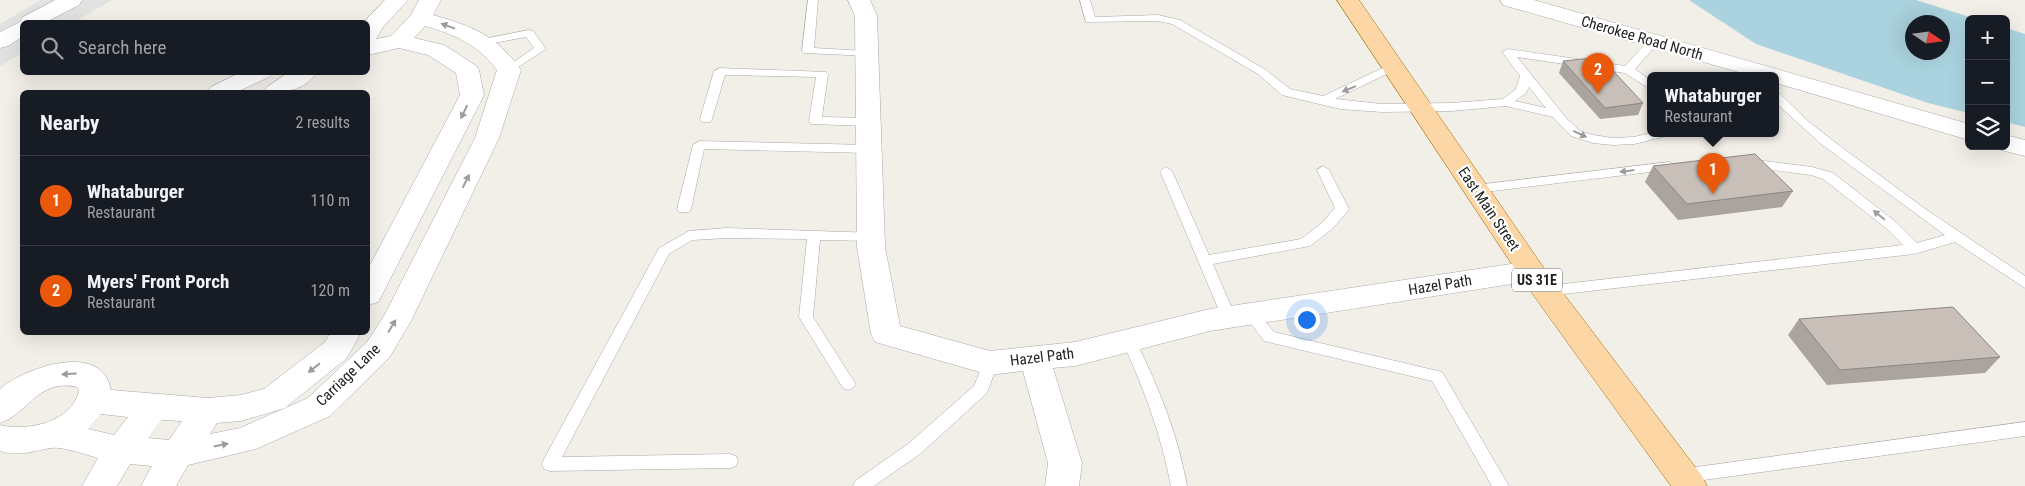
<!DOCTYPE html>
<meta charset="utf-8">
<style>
:root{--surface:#171b24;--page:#20242c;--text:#f1f3f6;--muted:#9ea1a6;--line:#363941;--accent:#ea580c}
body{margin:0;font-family:"Roboto Condensed",sans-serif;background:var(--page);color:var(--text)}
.controls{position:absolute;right:15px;top:15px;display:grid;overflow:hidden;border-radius:8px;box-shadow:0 5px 20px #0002}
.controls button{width:45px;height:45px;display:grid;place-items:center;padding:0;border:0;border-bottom:1px solid var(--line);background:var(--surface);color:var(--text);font:25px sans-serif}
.compass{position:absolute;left:1905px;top:15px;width:45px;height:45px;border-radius:50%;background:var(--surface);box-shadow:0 5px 20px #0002;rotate:103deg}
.you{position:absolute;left:1306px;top:319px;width:18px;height:18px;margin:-12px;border:4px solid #fff;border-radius:50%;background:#1a73e8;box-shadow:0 0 0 8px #1a73e833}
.badge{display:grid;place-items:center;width:32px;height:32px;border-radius:50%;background:var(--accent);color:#fff;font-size:16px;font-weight:700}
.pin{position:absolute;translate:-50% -41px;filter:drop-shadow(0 1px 2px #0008)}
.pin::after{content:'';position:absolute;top:26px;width:18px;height:15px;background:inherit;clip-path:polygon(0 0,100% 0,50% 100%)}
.popup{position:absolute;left:1647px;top:72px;width:132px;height:65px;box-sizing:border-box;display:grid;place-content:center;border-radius:8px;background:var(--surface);filter:drop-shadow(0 1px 4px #0005);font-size:16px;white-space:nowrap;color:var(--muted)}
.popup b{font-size:19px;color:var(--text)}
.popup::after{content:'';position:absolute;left:50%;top:100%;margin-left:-10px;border:10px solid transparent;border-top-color:var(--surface)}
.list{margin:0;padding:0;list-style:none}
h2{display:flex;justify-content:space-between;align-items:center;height:65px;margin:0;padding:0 20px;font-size:21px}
h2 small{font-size:16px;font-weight:400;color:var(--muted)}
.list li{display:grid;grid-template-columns:32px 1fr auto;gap:15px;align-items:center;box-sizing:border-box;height:90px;padding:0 20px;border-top:1px solid var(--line)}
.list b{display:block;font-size:19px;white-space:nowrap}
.list p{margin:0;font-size:16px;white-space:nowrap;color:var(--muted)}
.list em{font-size:16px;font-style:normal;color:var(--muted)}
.icon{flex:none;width:28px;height:28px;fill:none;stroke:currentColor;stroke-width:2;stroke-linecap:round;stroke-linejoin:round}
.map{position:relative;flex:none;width:2025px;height:486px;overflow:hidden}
.search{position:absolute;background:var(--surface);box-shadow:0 5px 20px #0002;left:20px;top:20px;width:350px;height:55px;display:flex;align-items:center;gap:12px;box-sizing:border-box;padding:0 18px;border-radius:8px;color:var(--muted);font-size:19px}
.panel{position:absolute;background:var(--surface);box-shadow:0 5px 20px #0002;left:20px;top:90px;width:350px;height:245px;border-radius:8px}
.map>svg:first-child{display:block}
</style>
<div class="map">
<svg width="2025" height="486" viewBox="0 0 2025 486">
<rect width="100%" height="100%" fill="#f2efe9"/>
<!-- parking -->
<path fill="#e2e2e2" d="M41,0H112L74,22H22V53L0,66V24Z"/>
<!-- water -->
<g fill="#aad3df" fill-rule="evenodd">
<path d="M1689,0H1916L1976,19H1969V113L1928,103L1756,44ZM1912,22H1942V52H1912Z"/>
<path d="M2006,28L2025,34V127L2006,122Z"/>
</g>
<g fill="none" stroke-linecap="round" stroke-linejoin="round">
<defs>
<g id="service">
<path d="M808,0H818L814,48L866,51L872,54L870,56L804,53L802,51Z"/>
<path d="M1080,0H1090L1095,17L1158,15L1180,20L1266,70L1290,89L1323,96L1389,65H1397L1399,67L1397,69L1335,99L1382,104L1452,103L1503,99L1516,89L1520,76L1502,52L1508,49L1625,66L1650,39L1654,38L1660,41L1635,69L1650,80V89L1625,73L1517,57L1567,119L1580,131L1593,135L1613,138L1634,137L1651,133H1668L1666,136L1634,144L1613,145L1593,143L1571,136L1553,117L1506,106L1452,111L1382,112L1340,109L1282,95L1258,74L1172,24L1158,21L1086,22ZM1529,87L1546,108L1515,101L1526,93Z"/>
<path d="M529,30L533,31L546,49L509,73L505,72L503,70L505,68L534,48L526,37L483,45L477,42L483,39Z"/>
<path d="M720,68L826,72L828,74L822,117L868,118L874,122L868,126L811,124L809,121L816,77L725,75L712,119L710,122H702L700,119L714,71Z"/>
<path d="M1776,93L1780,94L1809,122L1840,146L1924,208L2025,276V288L1955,242L1914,254L1546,296L1541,295L1539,291L1541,287L1546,286L1903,245L1886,228L1823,179L1811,175L1743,166L1742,163L1748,159L1812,167L1833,173L1896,222L1917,243L1945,235L1821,144L1776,103Z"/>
<path d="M699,141L869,145L875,149L869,153L704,149L691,209L689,212H679L677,209L693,145Z"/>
<path d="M1670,162L1676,166L1675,169L1476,193L1469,189L1476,185Z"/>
<path d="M1323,166L1329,170L1349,209L1347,212L1332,229L1310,246L1213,264L1236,318L1234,322L1229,323L1224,322L1160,171L1166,167L1172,171L1209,255L1301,239L1322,223L1335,208L1317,170Z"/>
<path d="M727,228L876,233L878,236L876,239L871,241L820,240L813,317L853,380L856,384L853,388L848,390L843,388L799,317L807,239L727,238L692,240L669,254L562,457L730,454L736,456L738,461L736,466L730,468L550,471L544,469L542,464L544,459L659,248L689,231Z"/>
<path d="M1251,309L1256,310L1274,332L1442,372L1509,486H1492L1432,381L1264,341L1244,314L1246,310Z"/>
<path d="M1129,335L1134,337L1136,341C1159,388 1178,435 1187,486H1171C1161,435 1144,388 1122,341L1124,337Z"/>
<path d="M990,357L995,359L998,363L987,393L920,454L874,486H853L855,481L908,444L974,386L985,359Z"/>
<path d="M2025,422V436L1682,483L1676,481L1674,476L1676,471L1682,469Z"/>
</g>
<g id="minor">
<path d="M55,0H82L79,5L46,22H22V37L8,46L0,48V32L20,22L23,17Z"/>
<path d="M385,0H408L383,27L376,39L391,36L411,15L419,0H441L433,15C472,26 496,35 521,70L499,138L411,321L389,358L330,416L256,449L188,465L176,486H141L152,466L130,464L117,486H82L98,458C87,455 62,446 51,448C32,451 20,457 0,451V425C27,432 73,422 79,390L77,387C38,378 28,414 0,423V389C24,368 102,340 111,390L208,398L241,395L264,389L325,342L331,332H361L347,358L285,408L241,421L217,423L210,434L240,428L308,398L367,342L384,316L475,138L497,70C479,45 454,34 425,26L414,38L444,45L475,65L479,70L484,95L382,295L378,302L368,305V269L460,95L456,73L428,55L399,48L368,55V22H364ZM101,414L128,417L114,435L88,429ZM162,420L182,421L169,440L148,438Z"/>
<path d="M848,0H870L877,16L885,247L900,326L990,351L1075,342L1210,309L1531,261L1541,264L1545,271L1541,278L1531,281L1210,331L1075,366L1053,368L1082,463L1079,486H1045L1048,463L1023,371L990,375L875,342L871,334L857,247L855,16Z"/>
<path d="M1500,0H1534L1969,124V140L1776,83V75H1749L1503,5Z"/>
<path d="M241,72H272L269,77L237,92H207L211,87Z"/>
<path d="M289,72H317C304,92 284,92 264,92L267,87Z"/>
<path d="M2006,135L2025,140V156L1997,149L1996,146H2006Z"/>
</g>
<path id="primary" d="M1337,0H1359L1541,264L1702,476L1707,486H1671L1521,278Z"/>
</defs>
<!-- service casing -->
<use href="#service" stroke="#a9a9a9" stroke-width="1"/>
<!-- minor casing -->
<use href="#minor" stroke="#a9a9a9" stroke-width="1"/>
<!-- primary casing -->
<use href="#primary" stroke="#a06b00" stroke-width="1"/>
<!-- service -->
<use href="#service" fill="#fff" fill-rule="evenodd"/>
<!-- minor -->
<use href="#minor" fill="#fff" fill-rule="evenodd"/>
<!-- primary -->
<use href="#primary" fill="#fcd6a4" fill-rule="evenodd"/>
</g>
<!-- wall -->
<g fill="#aba49e">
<path d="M1563,61L1643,103L1638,115L1600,119L1559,73Z"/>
<path d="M1653,166L1793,191L1782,207L1678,220L1645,182Z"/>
<path d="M1799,319L2000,357L1985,373L1827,385L1788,335Z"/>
</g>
<!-- building -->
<g fill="#c7bfb8" stroke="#8b8681">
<path d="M1593,58L1602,59L1643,103L1605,108L1563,61Z"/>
<path d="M1755,154L1793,191L1687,204L1653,166Z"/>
<path d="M1953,307L2000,357L1840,370L1799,319Z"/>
</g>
<!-- one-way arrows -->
<defs><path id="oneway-solid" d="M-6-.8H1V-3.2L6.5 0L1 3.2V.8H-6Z" transform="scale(1.25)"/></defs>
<g fill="#9c9c9c">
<use href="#oneway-solid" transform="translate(448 26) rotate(-160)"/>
<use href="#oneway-solid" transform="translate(1349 89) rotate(158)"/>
<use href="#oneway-solid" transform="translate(464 112) rotate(116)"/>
<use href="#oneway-solid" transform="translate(1580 134) rotate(25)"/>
<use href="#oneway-solid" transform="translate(1627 171) rotate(173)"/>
<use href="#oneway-solid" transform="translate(466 181) rotate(-64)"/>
<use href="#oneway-solid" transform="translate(1879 215) rotate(-141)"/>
<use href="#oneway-solid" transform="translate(392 326) rotate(-59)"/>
<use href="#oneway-solid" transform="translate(314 368) rotate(142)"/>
<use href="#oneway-solid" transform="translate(69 374) rotate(177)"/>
<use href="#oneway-solid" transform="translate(221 445) rotate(-11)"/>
</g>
<g text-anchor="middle" stroke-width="4.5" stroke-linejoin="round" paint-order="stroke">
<!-- shield labels -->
<rect fill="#fff" stroke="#646464" stroke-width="1" x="1512" y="268.5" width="50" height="23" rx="4"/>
<g font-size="14" font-weight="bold" fill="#222">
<text x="1537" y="285">US 31E</text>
</g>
<!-- street labels -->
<g font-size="15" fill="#222" stroke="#fff">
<text transform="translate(1642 38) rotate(16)" y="5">Cherokee Road North</text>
<text transform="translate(1489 209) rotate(56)" y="5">East Main Street</text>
<text transform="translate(1440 285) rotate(-9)" y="5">Hazel Path</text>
<text transform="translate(1042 357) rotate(-7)" y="5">Hazel Path</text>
<text transform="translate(348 375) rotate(-44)" y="5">Carriage Lane</text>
</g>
</g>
</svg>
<div class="controls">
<button>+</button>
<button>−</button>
<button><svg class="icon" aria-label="layers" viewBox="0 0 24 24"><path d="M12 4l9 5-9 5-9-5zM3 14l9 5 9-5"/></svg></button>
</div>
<svg class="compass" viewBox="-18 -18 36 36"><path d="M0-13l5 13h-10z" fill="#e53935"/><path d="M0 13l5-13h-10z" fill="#9ea1a6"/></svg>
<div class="you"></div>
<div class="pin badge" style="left:1713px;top:194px">1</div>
<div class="popup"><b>Whataburger</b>Restaurant</div>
<div class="pin badge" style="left:1598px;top:94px">2</div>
<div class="search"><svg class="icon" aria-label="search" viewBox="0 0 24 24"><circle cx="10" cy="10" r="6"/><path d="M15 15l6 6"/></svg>Search here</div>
<section class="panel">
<h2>Nearby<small>2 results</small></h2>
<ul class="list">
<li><span class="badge">1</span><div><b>Whataburger</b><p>Restaurant</p></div><em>110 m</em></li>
<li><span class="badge">2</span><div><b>Myers' Front Porch</b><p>Restaurant</p></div><em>120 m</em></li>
</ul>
</section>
</div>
